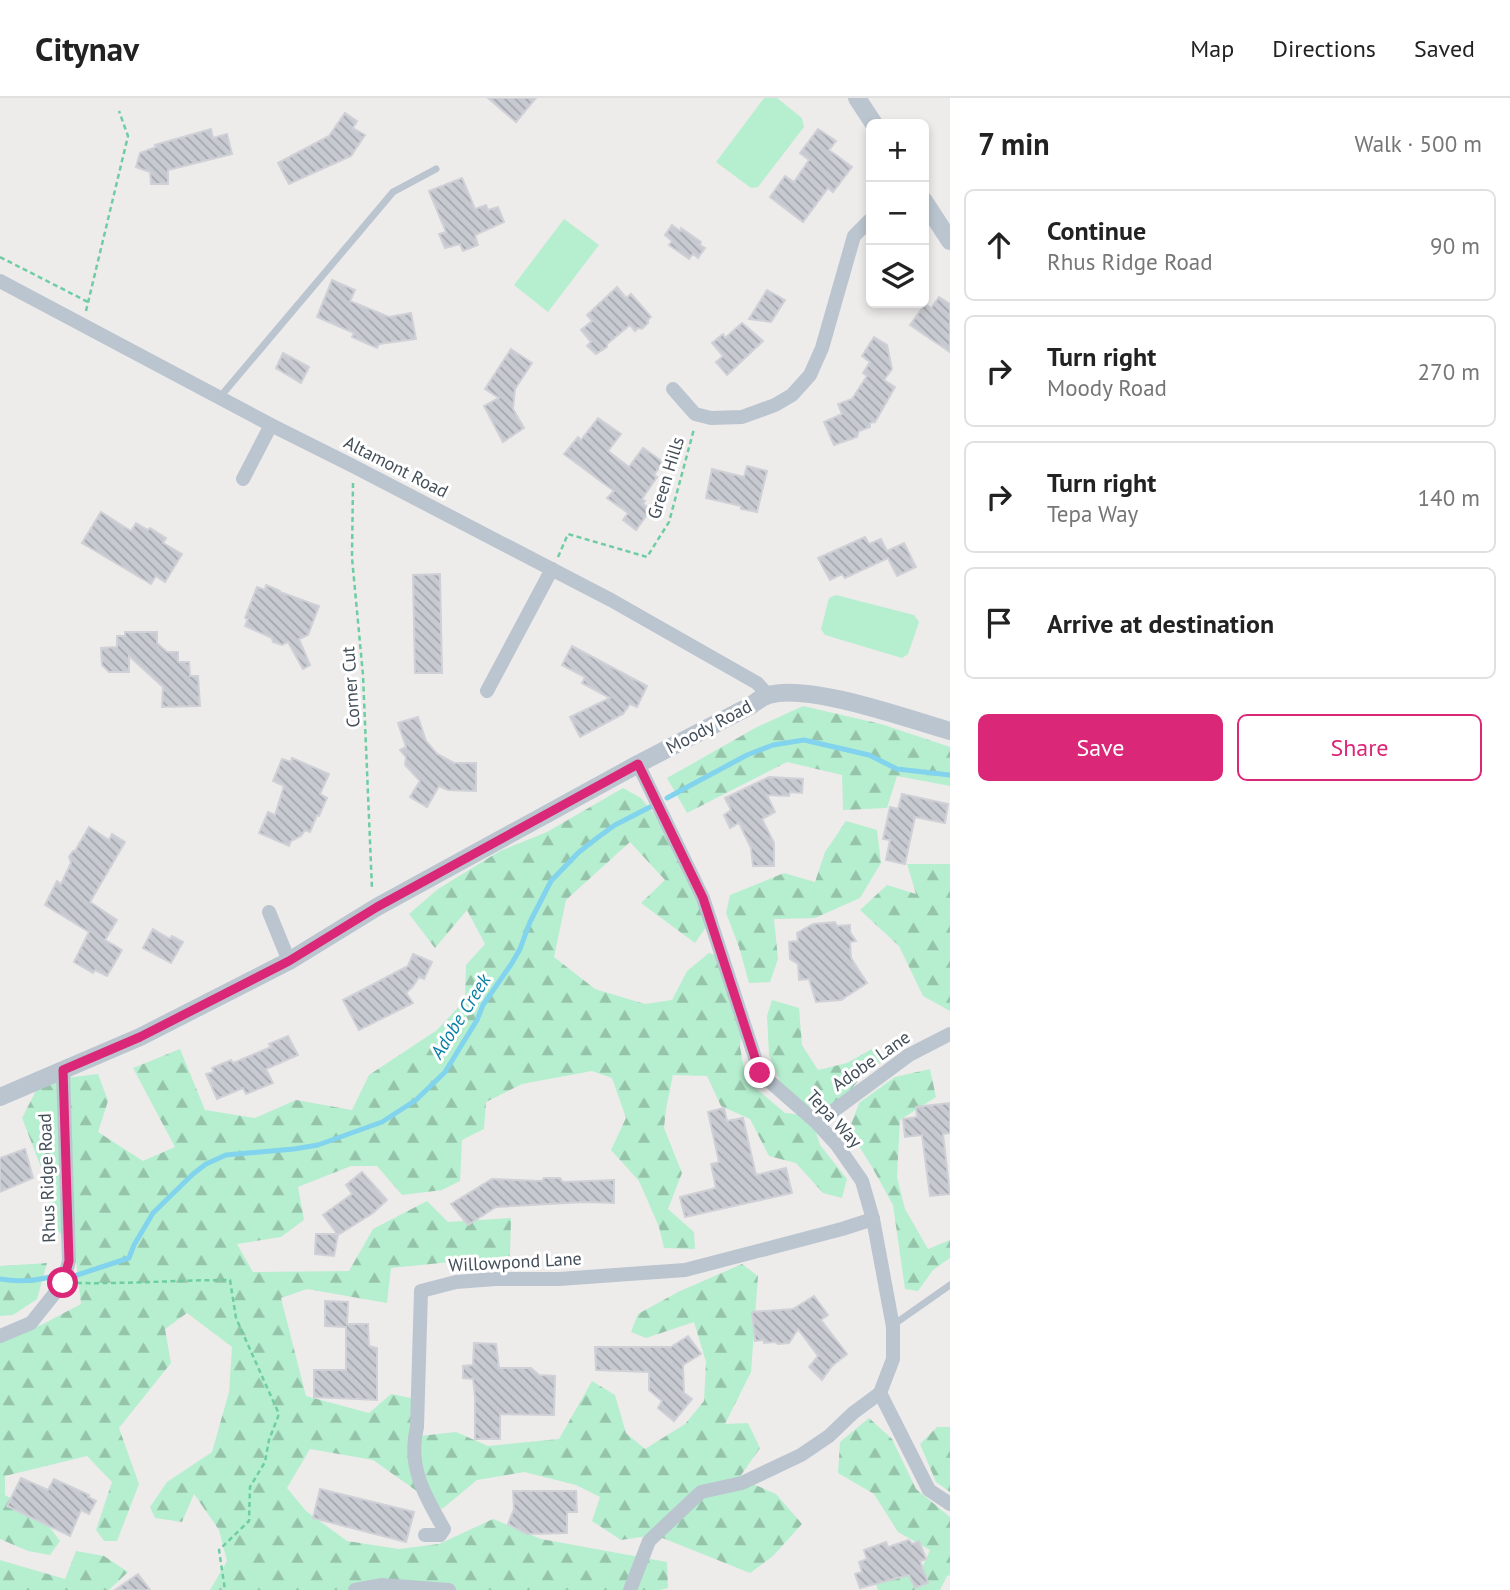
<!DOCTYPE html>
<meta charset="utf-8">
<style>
:root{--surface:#fff;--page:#f2f2f2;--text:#222;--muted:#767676;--line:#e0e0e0;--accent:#db2777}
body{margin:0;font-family:"PT Sans",sans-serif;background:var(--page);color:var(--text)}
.controls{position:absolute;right:21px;top:21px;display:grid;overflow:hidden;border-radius:10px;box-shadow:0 4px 10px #0003}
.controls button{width:63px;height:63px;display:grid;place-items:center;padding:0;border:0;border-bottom:2px solid var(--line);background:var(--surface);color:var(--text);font:35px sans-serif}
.stop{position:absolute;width:21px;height:21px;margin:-16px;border:5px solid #db2777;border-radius:50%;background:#fff}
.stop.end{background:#db2777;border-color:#fff;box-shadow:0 2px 7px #0008}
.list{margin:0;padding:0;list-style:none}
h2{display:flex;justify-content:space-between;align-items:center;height:91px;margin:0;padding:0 28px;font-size:30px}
h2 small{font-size:23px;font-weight:400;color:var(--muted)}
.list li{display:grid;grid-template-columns:46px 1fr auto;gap:21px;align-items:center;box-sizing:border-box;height:112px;margin:0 14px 14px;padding:0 14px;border:2px solid var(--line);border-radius:10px}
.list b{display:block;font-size:26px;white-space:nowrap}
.list p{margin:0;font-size:23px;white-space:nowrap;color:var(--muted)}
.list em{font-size:23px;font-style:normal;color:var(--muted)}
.actions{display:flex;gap:14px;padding:21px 28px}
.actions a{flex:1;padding:16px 0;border:2px solid var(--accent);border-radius:10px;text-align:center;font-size:24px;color:var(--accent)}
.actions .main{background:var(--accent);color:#fff}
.icon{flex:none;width:38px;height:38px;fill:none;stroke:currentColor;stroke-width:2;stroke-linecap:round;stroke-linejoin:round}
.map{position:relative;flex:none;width:950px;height:1492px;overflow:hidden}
header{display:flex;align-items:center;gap:42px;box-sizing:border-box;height:98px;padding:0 35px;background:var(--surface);border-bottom:2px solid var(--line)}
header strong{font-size:33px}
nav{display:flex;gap:38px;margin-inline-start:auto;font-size:24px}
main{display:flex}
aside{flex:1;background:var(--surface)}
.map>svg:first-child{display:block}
</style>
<header>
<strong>Citynav</strong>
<nav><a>Map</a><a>Directions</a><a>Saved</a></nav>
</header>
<main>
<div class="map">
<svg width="950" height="1492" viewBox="0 0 950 1492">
<defs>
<pattern id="forest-firs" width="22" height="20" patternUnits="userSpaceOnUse" patternTransform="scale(1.75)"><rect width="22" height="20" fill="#b6efcf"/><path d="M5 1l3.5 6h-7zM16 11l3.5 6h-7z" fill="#96c4ab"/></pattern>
<pattern id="building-back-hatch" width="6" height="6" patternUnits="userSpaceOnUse" patternTransform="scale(1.75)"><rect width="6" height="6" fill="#c8cad1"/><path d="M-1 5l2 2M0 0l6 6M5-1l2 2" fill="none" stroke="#a4a6ad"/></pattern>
</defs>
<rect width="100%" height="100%" fill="#eeebeb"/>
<!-- forest -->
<g fill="url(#forest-firs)">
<path d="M803,608L881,626L950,649V688L897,678L887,710L843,712L842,677L787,664L687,715L667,680L757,629Z"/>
<path d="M623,690L641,700L682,750L711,822L695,845L641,805L665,782L630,744L566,802L554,859L595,891L645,906L672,902L687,873L709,855L725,860L743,920L740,949L746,982L785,1015L811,1018L820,1047L847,1081L842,1100L823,1095L796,1065L769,1058L750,1021L721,1008L707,978L673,977L666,1011L664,1030L682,1075L668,1111L694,1134L695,1151L664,1150L659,1129L639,1083L611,1052L626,1020L612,980L592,973L522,986L486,1004L484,1031L462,1042L460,1083L442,1092L402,1097L377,1068H351L298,1089L304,1122L281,1139L237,1146L253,1174L349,1173L373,1131L427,1103L448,1124L511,1120L510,1158L391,1170L387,1205L307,1191L281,1200L306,1298L369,1315L391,1296L411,1300L420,1338L456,1334L488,1348L559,1341L592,1283L615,1297L626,1335L645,1351L685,1326L704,1303L706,1264L694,1224L646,1240L631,1234L638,1216L678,1194L742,1166L758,1178L751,1274L725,1326L748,1325L760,1350L739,1380L776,1396L802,1426L773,1458L750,1475L655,1437L621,1442L592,1423L600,1399L576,1387L524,1374L477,1382L442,1411L373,1362L310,1351L287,1390L306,1413L347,1443L399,1451L439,1446L493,1421L541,1441L667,1464L668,1490L660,1492H210L227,1463L219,1432L194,1396L182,1424L155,1420L150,1409L167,1384L212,1354L229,1294L232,1249L187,1215L165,1231L171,1265L119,1330L139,1386L117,1443H104L96,1432L112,1384L87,1358L5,1378V1397L40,1416L60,1443L50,1457L28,1453L0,1441V1243L43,1226L81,1206L75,1154L52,1125L46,1082L22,1020L41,983L98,976L108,1003L98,1034L143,1063L175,1049L133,970L180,951L205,1012L255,1020L296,1002L352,1012L369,977L437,932L465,902L466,867L485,846L467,812L435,850L409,816L438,791L500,753L547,734Z"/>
<path d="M846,723L877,732L881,765L860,800L815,820L774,821L778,861L770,884L749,885L739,849L726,815L730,797L784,775L815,784L825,754Z"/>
<path d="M907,766H950V913L923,898L899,848L860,812L887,787L916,796Z"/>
<path d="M772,902L799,910L802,947L818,972L847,965L877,948L886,961L861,979L846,998L829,1008L805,1010L781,986L769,957L767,918Z"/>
<path d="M930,971L936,999L900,1022L897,1079L905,1111L928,1151L950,1142V1160L933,1172L918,1193L905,1191L893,1107L872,1069L849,1032L859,1005L895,979Z"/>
<path d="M47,1165L37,1201L13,1217L0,1218V1168Z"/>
<path d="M869,1320L892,1341L916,1391L950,1419V1477L947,1478L940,1492H878L875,1483L920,1474L930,1452L898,1434L874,1396L838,1375L840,1344Z"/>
<path d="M937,1329H950V1394L936,1384L920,1346Z"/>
<path d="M76,1453L104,1458L128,1474L109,1492H0V1462L65,1481Z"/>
</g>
<!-- park -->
<g fill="#b6efcf">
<path d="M764,0H777L802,20L804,29L758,89L751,90L716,64Z"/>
<path d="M564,121L599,147L548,214L514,187Z"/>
<path d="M836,497L914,517L919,524L908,556L902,560L825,537L821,531L829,500Z"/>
</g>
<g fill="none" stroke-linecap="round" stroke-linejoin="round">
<!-- stream -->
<g stroke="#82d3ed" stroke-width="5">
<path d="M667,700L747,657L773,647L804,642L869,657L897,671L950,677"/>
<path d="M71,1179L129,1160L134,1147L153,1115L193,1076L206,1066L226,1057L294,1051L318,1047L382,1024L416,1002L445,974L477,922L483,907L512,865L520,851L530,824L551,783L579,754L597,740L615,727L654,707"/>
<path d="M0,1181C21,1185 39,1182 59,1177"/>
</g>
</g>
<!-- building -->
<g fill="url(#building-back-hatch)" stroke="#cfd1d7" stroke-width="2">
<path d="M488,0H536L516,24Z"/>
<path d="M345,15L357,23L353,30L365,37L351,58L289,86L278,65L329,38Z"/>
<path d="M211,31L213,40L227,36L232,56L168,72V86H151L150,74L136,69L140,55L156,49L155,47Z"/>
<path d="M818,31L836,43L829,52L852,69L833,94L828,90L803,124L770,99L785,78L794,84L809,62L800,55Z"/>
<path d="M462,80L475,111L486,107L488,112L498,109L504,124L475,137L478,147L463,153L460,146L445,150L439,136L446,134L429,93Z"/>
<path d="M672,127L680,133L681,130L701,144L700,147L705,150L698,160L693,156L689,161L669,147L672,143L665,137Z"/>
<path d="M332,182L355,192L350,203L389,219L411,215L416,241L379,246L377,250L352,239L354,235L317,219Z"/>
<path d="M617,189L626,200L631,196L651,219L648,222V225L642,231L638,230L635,233L630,227L607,246V249L596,256L587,248L591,244L581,232L592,223L587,217Z"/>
<path d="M767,192L785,202L771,224L749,221Z"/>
<path d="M939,199L950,206V254L910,227L925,206L931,210Z"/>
<path d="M742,225L763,243L727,277L716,264L723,258L712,245L723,236L725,240Z"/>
<path d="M874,239L887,247L892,271L884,282L895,289L875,324L870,325V329L859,333L857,339L834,347L824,324L842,316L838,306L852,301L867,278L863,275L870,264L862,258Z"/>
<path d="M511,251L532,265L515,291L513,311L524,330L503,344L484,308L499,300L485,291Z"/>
<path d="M283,255L309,269L301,285L276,270Z"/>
<path d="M598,320L621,336L608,353L629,369L643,350L663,364L654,377L657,379L642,401L645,403L643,406L651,411L636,432L623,422L628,415L607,400L614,393L564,356L578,339L581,342Z"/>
<path d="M747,368L767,373L757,414L741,411V408L706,400L712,371L744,379Z"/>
<path d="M101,414L131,433L136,425L148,432L150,430L166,440L163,445L182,456L165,484L156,478L151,486L82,445Z"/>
<path d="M865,439L869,446L881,441L887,453L904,445L916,469L897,478L888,460L845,480L842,476L830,482L818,460Z"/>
<path d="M440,476L442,575H415L413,477Z"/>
<path d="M266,487L280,493V494L319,508L308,537L299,541L310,567L303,571L288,544L282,547L273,544L272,540L245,528L248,521L245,520L257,489L265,492Z"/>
<path d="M125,534H157V545L167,554H178V564H189L190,578H198L200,608L162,609L163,589L129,558V574H109L102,567L101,550L117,549V538H125Z"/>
<path d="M572,548L647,588L637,609L630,606L623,616L580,639L570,619L610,600L582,585L585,579L562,567Z"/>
<path d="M418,619L426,643L437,656L454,665H476V693L448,692L439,688L427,709L410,699L420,683L405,667L406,659L400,652L406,649L398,625Z"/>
<path d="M292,660L329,676L320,696L327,700L319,718L317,717L310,734L305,732L301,738L291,743L289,748L259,735L268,714L275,717L284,688L273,683L282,661L291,664Z"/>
<path d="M769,679L803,681L802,695L790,694L789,698L767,697L775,714L762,721L774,745V768H753L751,750L739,725L730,730L724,717L731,712L725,700Z"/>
<path d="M902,696L948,706L945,725L915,719L905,766L886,762L890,742L883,741L890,709L898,711Z"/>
<path d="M89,729L109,742L112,736L125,744L90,804L117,822L105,842L122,852L107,878L95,872L93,875L74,864L89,834L45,807L57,783L61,786L71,765L69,759L73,753H75Z"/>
<path d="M835,824L837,828L850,827V834L856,843L850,844L851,860L867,885L841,902L816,904L809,881L799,882L798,866L790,861L789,844L798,843L797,835L813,826Z"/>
<path d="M153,831L170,841L172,838L183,844L171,865L143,850Z"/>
<path d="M413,856L432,864L424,881L419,879L413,888L406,895L413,905L359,932L343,902L408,868Z"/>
<path d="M288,938L298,957L266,971L273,985L246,996L243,990L217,1001L206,976L214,974L212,970L231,962L233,965L271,949L269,946Z"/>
<path d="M950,1005V1035L943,1036L950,1096L930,1098L922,1037L905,1039L903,1021L917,1019L916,1009Z"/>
<path d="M724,1010L727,1023L743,1020L756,1077L786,1070L792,1095L685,1119L680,1099L716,1090L711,1066L719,1064L708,1014Z"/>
<path d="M25,1051L33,1080L0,1094V1060Z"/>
<path d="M362,1074L387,1102L373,1115L338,1137L323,1117L352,1096L346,1087Z"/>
<path d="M544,1080H560L563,1084L614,1082V1105L585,1104L496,1109L468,1127L451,1106L492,1081L542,1083Z"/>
<path d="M316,1136H338L334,1158L315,1156Z"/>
<path d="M814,1198L828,1217L821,1222L847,1256L832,1268L822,1282L809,1269L818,1258L798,1231L789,1245L778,1246L775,1244L764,1245V1242L755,1243L752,1214L793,1211Z"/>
<path d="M325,1203L348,1204L347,1226H368L369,1248L377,1250V1302L314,1299V1272H346V1229L325,1228Z"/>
<path d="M688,1238L701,1256L683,1267L684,1295L692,1301L674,1323L658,1310L662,1303L649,1292V1274L596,1272L595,1249H671Z"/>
<path d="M474,1245L496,1246L499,1270H531L539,1277L555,1278L554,1317L500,1316V1341H475V1299L473,1281L463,1280V1268L473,1267Z"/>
<path d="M21,1380L48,1392L54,1381L89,1397L88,1399L96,1403L89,1416L81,1412L70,1438L7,1408Z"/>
<path d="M320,1391L414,1414L406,1444L313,1420Z"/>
<path d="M513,1393H576L577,1414H567V1435L527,1436L508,1426L514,1411Z"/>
<path d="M909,1442L912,1446L919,1443L926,1461L920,1463L928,1485L915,1490L909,1477L860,1490L855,1476L862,1474L859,1464L867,1461L864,1452L886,1444L888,1449Z"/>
<path d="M138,1476L150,1492H115Z"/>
</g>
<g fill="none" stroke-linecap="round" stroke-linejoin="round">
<!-- path -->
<g stroke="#6ecda2" stroke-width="2.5" stroke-dasharray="5 3.5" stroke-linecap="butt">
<path d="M0,159L88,204"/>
<path d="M86,213L128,38L119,13"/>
<path d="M353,385L352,460L363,577L372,791"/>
<path d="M558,459L568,436L647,459L669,424L694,331"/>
<path d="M77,1185C128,1186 179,1182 230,1182L236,1220L279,1316L269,1342L265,1364L250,1389L249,1423L219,1452L225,1492"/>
</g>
<!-- service -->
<g stroke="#bbc5cf" stroke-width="7">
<path d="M220,299L393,94L436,71"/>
<path d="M893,1227L950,1187"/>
</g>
<!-- minor -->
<g stroke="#bbc5cf" stroke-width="14">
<path d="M0,183L271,327L353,368L611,502L757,585L768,597"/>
<path d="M673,291L695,316L711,320L742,319L775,307L792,297L810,277L822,250L854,138L871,121"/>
<path d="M243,381L271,327"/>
<path d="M487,593L552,471"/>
<path d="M638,666L703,800L760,975L817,1025L837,1047L862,1083L873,1121L893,1229V1261L880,1295L929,1392L950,1406"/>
<path d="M269,814L289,863"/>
<path d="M817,1025L909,957L950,936"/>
<path d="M0,1238L31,1225L63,1185L69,1163L63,972"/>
<path d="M425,1437H440L444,1431C425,1398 407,1368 417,1329L421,1193L456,1184L495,1181H559L685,1172L842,1131L873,1121"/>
<path d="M355,1492L382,1487L449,1492"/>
<path d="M630,1492L649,1443L701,1394L742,1385L801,1357L829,1338L853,1315L880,1295"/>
</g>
<!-- tertiary -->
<g stroke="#bbc5cf" stroke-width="18">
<path d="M857,0L874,26"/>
<path d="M924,103L950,143"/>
<path d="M0,999L140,939L289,863L377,809L638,666L750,608C756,604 763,598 769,597C809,585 908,621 950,633"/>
</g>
</g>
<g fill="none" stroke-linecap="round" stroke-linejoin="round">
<!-- route -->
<path stroke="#db2777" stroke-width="9" d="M63,1185L69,1163L63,972L140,939L289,863L377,809L638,666L703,800L760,975"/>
</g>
<g text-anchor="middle" stroke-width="6" stroke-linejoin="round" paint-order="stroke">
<!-- street labels -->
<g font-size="18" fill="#434e59" stroke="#fff">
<text transform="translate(396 369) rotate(27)" y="6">Altamont Road</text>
<text transform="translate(666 380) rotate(-73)" y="6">Green Hills</text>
<text transform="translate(351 589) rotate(-94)" y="6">Corner Cut</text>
<text transform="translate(709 629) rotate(-28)" y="6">Moody Road</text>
<text transform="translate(871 963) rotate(-35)" y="6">Adobe Lane</text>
<text transform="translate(834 1021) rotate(47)" y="6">Tepa Way</text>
<text transform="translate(47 1080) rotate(-92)" y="6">Rhus Ridge Road</text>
<text transform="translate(515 1164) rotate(-3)" y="6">Willowpond Lane</text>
</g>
<!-- water labels -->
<g font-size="19" font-style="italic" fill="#087fa7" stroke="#fff">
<text transform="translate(460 918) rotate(-58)" y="7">Adobe Creek</text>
</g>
</g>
</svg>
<div class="controls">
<button>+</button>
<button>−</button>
<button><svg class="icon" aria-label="layers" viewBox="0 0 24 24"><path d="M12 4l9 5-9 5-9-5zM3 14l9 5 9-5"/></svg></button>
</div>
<div class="stop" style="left:63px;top:1185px"></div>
<div class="stop end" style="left:760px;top:975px"></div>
</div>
<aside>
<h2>7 min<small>Walk · 500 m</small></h2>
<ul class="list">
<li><svg class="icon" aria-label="ahead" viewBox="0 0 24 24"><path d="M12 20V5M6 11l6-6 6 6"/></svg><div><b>Continue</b><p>Rhus Ridge Road</p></div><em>90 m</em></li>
<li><svg class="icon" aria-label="right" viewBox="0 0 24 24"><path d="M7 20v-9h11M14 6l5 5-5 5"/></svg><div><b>Turn right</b><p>Moody Road</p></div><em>270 m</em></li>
<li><svg class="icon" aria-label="right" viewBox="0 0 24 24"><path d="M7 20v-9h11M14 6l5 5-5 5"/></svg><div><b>Turn right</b><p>Tepa Way</p></div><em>140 m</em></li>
<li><svg class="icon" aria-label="arrive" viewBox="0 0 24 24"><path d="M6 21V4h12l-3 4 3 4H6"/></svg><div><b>Arrive at destination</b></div></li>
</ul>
<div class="actions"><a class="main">Save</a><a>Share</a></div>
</aside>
</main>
